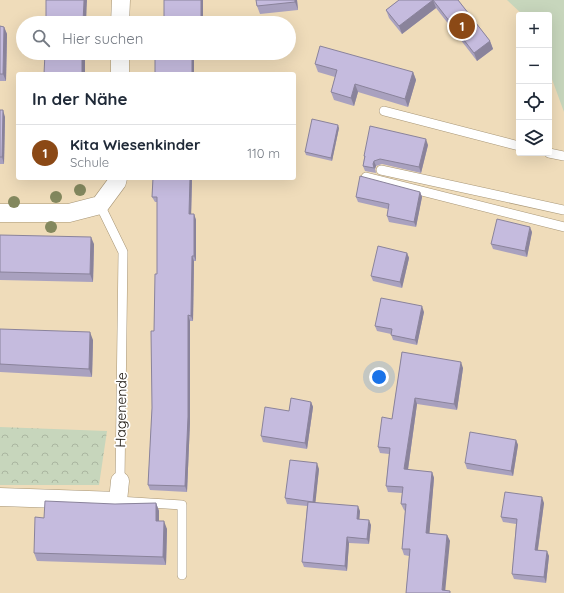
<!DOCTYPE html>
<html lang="de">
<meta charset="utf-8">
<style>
:root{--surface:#fff;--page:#f2f2f3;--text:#1f2937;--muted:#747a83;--line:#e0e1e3;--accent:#8b4916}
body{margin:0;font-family:Quicksand,sans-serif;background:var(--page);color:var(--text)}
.controls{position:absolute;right:12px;top:12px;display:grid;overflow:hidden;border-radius:4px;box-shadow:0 4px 16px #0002}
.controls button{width:36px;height:36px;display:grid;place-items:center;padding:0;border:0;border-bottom:1px solid var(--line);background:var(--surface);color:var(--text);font:20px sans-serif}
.you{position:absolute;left:379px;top:377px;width:14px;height:14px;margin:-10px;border:3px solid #fff;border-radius:50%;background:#1a73e8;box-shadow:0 0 0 6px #1a73e833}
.badge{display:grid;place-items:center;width:26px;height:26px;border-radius:50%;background:var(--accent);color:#fff;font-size:13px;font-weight:700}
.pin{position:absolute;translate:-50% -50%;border:2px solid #fff;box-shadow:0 1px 4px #0006}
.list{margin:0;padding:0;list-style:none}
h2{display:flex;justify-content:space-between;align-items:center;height:52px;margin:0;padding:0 16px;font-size:17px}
h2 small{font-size:13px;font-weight:400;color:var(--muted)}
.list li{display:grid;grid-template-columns:26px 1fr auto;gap:12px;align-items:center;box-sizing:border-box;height:56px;padding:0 16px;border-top:1px solid var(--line)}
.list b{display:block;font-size:15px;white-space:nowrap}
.list p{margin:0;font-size:13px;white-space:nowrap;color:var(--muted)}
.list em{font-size:13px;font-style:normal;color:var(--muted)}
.icon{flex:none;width:22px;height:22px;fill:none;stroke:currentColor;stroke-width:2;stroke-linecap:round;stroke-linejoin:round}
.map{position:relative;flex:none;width:564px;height:593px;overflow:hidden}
.search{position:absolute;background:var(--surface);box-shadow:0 4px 16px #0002;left:16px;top:16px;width:280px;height:44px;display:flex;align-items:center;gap:10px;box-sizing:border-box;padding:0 14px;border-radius:22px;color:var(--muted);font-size:15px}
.panel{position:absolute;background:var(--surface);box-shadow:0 4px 16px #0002;left:16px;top:72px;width:280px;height:108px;border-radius:4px}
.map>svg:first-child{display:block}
</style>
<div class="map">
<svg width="564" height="593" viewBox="0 0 564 593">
<defs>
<pattern id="park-crowns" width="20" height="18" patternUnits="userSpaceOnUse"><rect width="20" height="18" fill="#c7d6bc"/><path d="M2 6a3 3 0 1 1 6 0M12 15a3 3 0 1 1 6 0" fill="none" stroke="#aab6a0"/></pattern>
</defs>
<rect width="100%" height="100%" fill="#efdcba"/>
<!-- green -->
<path fill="#c7d6bc" d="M507,0H564V112L549,71V15H523Z"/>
<!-- park -->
<path fill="url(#park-crowns)" d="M0,427L107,431L99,485H0Z"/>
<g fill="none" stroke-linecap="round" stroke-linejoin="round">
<defs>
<g id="lane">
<path d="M384,111L519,146"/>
<path d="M549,153L564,156"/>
<path d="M381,170L564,210"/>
<path d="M366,177L564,227"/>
<path d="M100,205L123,252L120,481"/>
<path d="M118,501L182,505V575"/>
</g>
<g id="street">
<path d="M120,23L121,0"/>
<path d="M120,74V53"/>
<path d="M0,213H69L100,205L117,182L118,178"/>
<path d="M0,497L118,501L120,481"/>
</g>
</defs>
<!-- lane casing -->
<use href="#lane" stroke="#a79575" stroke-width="10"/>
<!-- street casing -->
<use href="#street" stroke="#a79575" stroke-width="19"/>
<!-- lane -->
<use href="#lane" stroke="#fff" stroke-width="9"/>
<!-- street -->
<use href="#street" stroke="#fff" stroke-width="18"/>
</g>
<!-- trees -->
<g fill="#83885e">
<circle cx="80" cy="190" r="6"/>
<circle cx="56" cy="197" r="6"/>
<circle cx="14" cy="202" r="6"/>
<circle cx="51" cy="227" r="6"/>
</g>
<!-- wall -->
<g fill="#a9a1bf">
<path d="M256,0H297L298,10L260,14L257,6Z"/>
<path d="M399,0H458L490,41L493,49L477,61L436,8L402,34L389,18L386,10Z"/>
<path d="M0,26L4,27L7,34L6,81H0Z"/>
<path d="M315,64L413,72L416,80L408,107L358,92L354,106L334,100L331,92L335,77L318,72Z"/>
<path d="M0,110L5,117L4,164H0Z"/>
<path d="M339,128L332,161L306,155L305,152Z"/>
<path d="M428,145L421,173L382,164L376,166L375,169L376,173L365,171L363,166L364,158V156Z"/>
<path d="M153,178H192L191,214H194L196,220V261H194L193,321H190V422L187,492L150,490L148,485L152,408L154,331L157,274V202H155L152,197Z"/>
<path d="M420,192L422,197L416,227L389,222L387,216L388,209L358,202L356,197Z"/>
<path d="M532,232L527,257L493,249L491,244Z"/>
<path d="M0,235L94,244L93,282L0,280Z"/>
<path d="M407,253L409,258L402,288L373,281L371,276Z"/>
<path d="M424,312L417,345L393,340L391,334L377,331L375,326Z"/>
<path d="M0,329L93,340L92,377L0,372Z"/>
<path d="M402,352L463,368L457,410L417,404L408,470L432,472L434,478L429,533L447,535L450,541L406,593L409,556L404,555L402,549L405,511L404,510L401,504L402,493L388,492L386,486L389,454L380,453L378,447L392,419Z"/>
<path d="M311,402L313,407L307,449L263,442L261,436L289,411Z"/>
<path d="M516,440L518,445L513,476L467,469L465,463Z"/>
<path d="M319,469L315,502L360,511L359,519L371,525L369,544L349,543L347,571L304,567L302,562L307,506L287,504L285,498Z"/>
<path d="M156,503L159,511V521L167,529L166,565L37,561L34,553L44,518L115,504Z"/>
<path d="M544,503L538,550L549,556L546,583L514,579L512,574L516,524L503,522L501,517Z"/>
</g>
<!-- shaded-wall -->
<g fill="#8a839b">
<path d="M84,0H87L86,23H83Z"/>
<rect x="201" y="0" width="2" height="23"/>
<path d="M295,0H297L298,10L295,2Z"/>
<path d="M433,0L436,8L402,34L399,26Z"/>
<path d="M4,27L7,34L6,81L3,74Z"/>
<path d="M490,41L493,49L477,61L474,53Z"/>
<rect x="82" y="53" width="3" height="21"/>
<rect x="192" y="53" width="2" height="21"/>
<path d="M413,72L416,80L408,107L405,99Z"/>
<path d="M355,84L358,92L354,106L351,98Z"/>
<path d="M3,110L5,117L4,164L2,157Z"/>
<path d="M338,125L339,128L332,161L331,158Z"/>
<path d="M426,139L428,145L421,173L419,167Z"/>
<path d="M374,161L376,166L375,169L376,173L373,164Z"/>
<path d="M190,178H192L191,220L189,214Z"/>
<path d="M420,192L422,197L416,227L414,222Z"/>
<path d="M194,214L196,220V261L194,256Z"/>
<path d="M530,227L532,232L527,257L525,251Z"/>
<path d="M91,237L94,244L93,282L90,274Z"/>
<path d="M407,253L409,258L402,288L400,282Z"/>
<path d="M192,256L194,261L193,321L191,316Z"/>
<path d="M422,306L424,312L417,345L415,340Z"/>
<path d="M188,315L190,321V422L187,492L185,486Z"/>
<path d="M90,332L93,340L92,377L89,369Z"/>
<path d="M461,362L463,368L457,410L454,404Z"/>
<path d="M415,398L417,404L407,476L404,469Z"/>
<path d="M311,402L313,407L307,449L305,443Z"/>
<path d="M516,440L518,445L513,476L511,471Z"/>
<path d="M317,463L319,469L315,507L313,502Z"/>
<path d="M432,472L434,478L429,539L426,533Z"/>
<path d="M542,497L544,503L537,555L535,550Z"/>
<path d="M156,503L159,511V529L156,521Z"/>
<path d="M358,506L360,511L359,524L357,519Z"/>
<path d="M369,520L371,525L369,544L367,539Z"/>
<path d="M164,521L167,529L166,565L163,557Z"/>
<path d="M447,535L450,541L445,593L442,590Z"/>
<path d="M347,537L349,543L347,571L345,566Z"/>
<path d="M547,551L549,556L546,583L544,577Z"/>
</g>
<!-- building -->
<g fill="#c5bbde" stroke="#8a839b">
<path d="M46,0H84L83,23H46Z"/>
<rect x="164" y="0" width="37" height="23"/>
<path d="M256,0H295V2L257,6Z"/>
<path d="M399,0H458L490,41L474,53L433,0L399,26L386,10Z"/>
<path d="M0,26L4,27L3,74H0Z"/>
<path d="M320,46L413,72L405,99L355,84L351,98L331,92L337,70L315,64Z"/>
<path d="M45,53H82V74H44Z"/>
<rect x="155" y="53" width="37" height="21"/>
<path d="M0,110H3L2,157H0Z"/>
<path d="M312,119L338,125L331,158L305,152Z"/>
<path d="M370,126L426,139L419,167L380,159L374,161L373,164L374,168L363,166L365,156H364Z"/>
<path d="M360,176L420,192L414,222L387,216L389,204L356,197Z"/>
<path d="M153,178H190L189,214H194V256H192L191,316L188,315V417L185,486L148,485L152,408L151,331H154L155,274H157V197H152Z"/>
<path d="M497,219L530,227L525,251L491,244Z"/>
<path d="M0,235L91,237L90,274L0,272Z"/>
<path d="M378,246L407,253L400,282L371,276Z"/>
<path d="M381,298L422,306L415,340L391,335L392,329L375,326Z"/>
<path d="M0,329L90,332L89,369L0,364Z"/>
<path d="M402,352L461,362L454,404L415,398L404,469L432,472L426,533L447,535L442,590L450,591V593H406L410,549H402L406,504H401L403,487L386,486L390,448L378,447L382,417L392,419Z"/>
<path d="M291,398L311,402L305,443L261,436L265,407L289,411Z"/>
<path d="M470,432L516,440L511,471L465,463Z"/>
<path d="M290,460L317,463L313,502L285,498Z"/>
<path d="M505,492L542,497L535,550L547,551L544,577L512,574L517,519L501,517Z"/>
<path d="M45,501L115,504L156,503V521H164L163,557L34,553L35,517L44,518Z"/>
<path d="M308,502L358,506L357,519L369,520L367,539L347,537L345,566L302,562Z"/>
</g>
<g text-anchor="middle" stroke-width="3.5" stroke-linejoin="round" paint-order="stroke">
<!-- street labels -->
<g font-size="14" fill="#100a02" stroke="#fff">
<text transform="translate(121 410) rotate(-89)" y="5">Hagenende</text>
</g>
</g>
</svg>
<div class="controls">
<button>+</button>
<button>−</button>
<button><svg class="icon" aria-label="locate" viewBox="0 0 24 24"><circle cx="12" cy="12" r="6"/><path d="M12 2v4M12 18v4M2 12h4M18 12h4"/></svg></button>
<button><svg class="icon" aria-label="layers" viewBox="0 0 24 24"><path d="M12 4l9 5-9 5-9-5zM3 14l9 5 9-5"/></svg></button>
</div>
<div class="you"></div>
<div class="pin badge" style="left:462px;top:26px">1</div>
<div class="search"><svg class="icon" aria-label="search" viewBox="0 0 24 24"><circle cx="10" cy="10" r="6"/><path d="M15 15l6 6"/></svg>Hier suchen</div>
<section class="panel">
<h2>In der Nähe<small></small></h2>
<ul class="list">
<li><span class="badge">1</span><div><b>Kita Wiesenkinder</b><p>Schule</p></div><em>110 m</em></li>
</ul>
</section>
</div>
